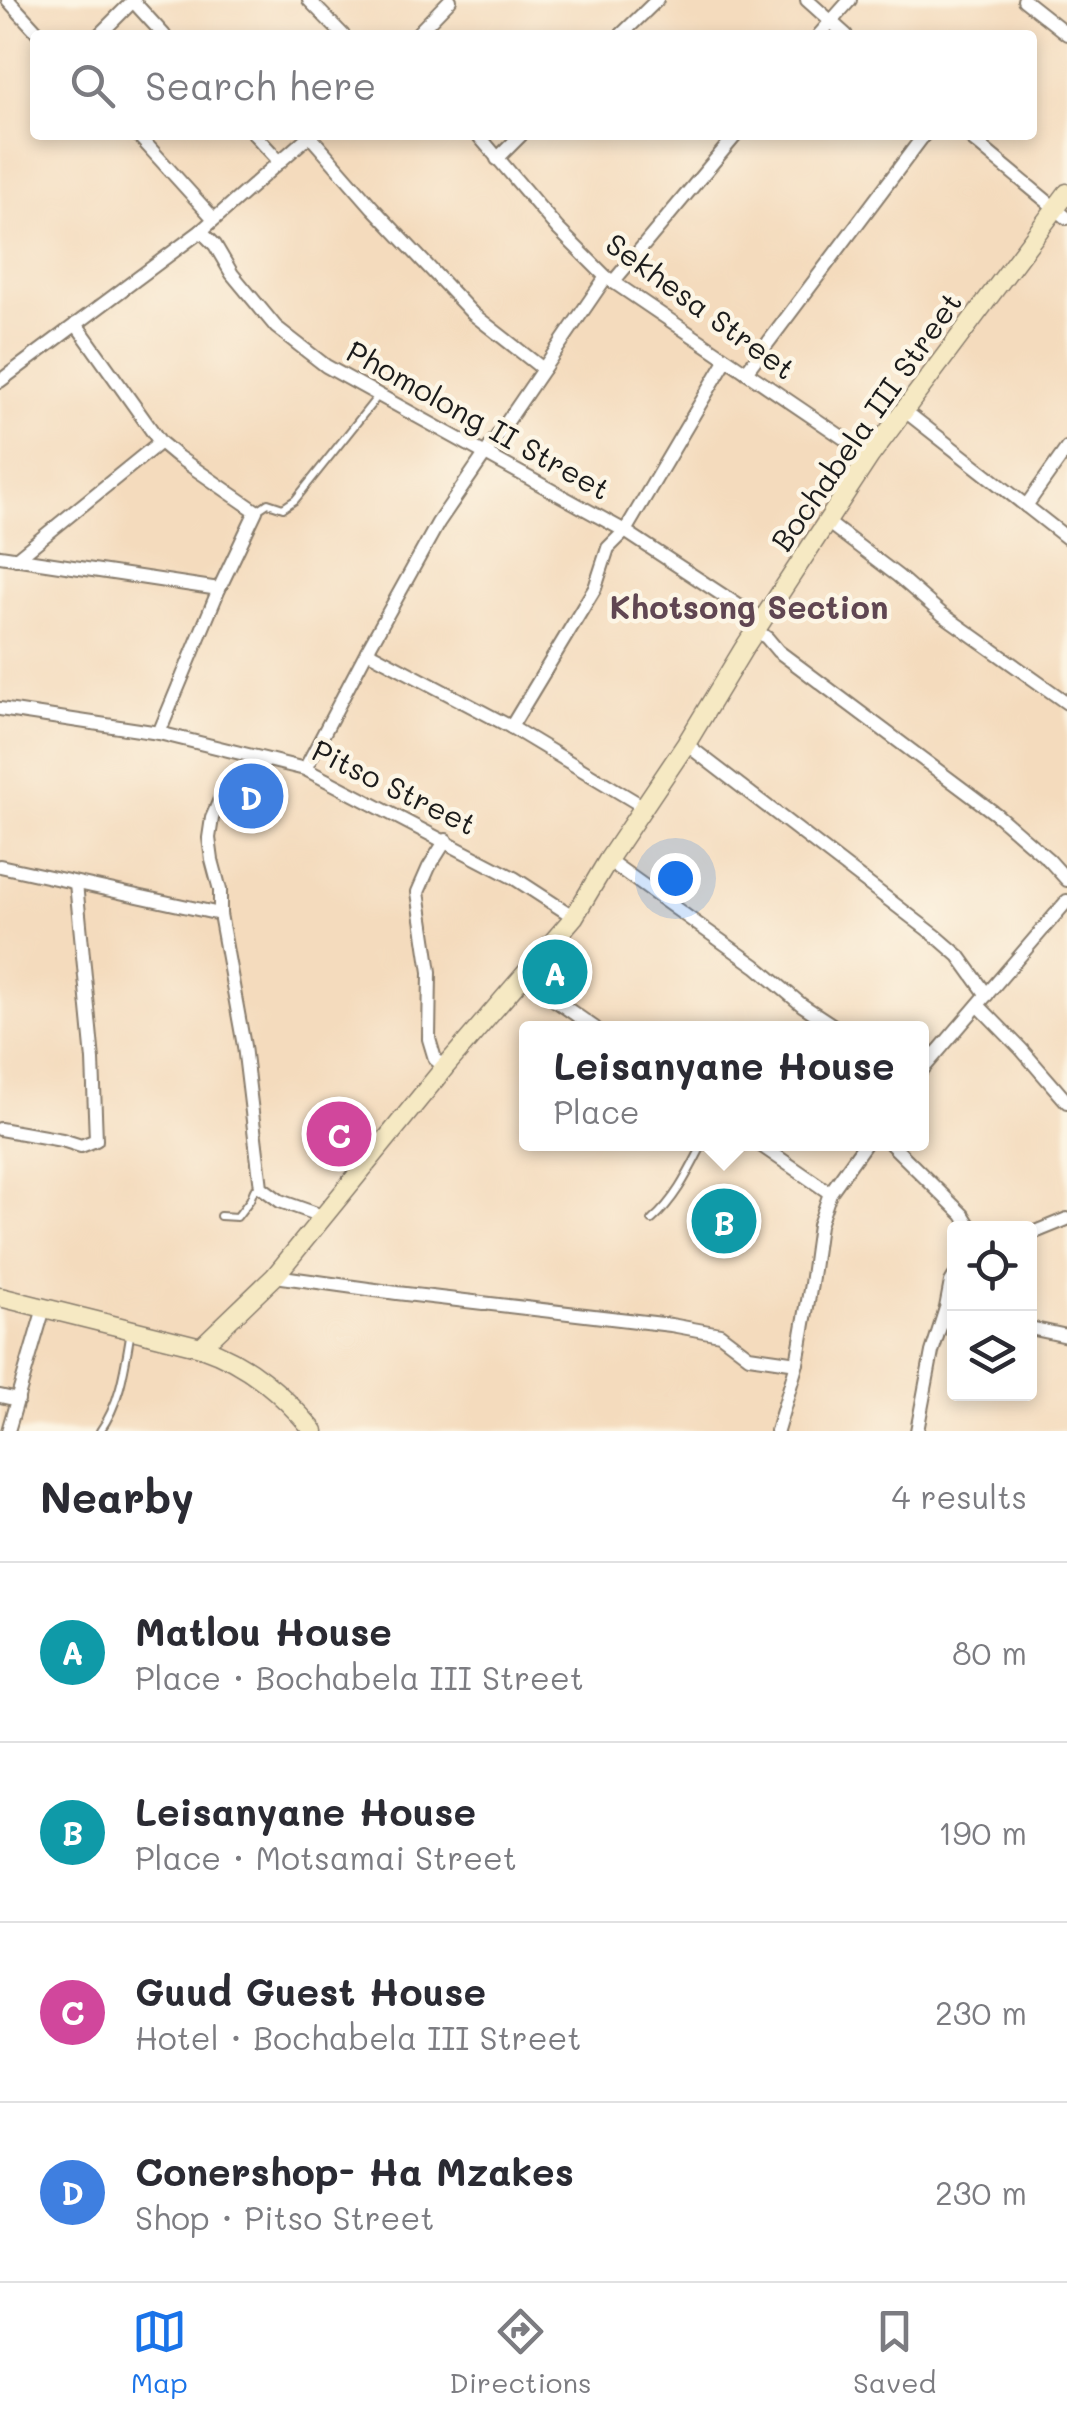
<!DOCTYPE html>
<meta charset="utf-8">
<style>
:root{--surface:#fff;--page:#f7f7f7;--text:#2b2b33;--muted:#7c7c81;--line:#e1e1e2;--accent:#1a73e8}
body{margin:0;font-family:Mali,sans-serif;background:var(--page);color:var(--text)}
.controls{position:absolute;right:30px;bottom:30px;display:grid;overflow:hidden;border-radius:10px;box-shadow:0 5px 15px #0003}
.controls button{width:90px;height:90px;display:grid;place-items:center;padding:0;border:0;border-bottom:2px solid var(--line);background:var(--surface);color:var(--text);font:50px sans-serif}
.you{position:absolute;left:675px;top:878px;width:35px;height:35px;margin:-25px;border:8px solid #fff;border-radius:50%;background:#1a73e8;box-shadow:0 0 0 15px #1a73e833}
.badge{display:grid;place-items:center;width:65px;height:65px;border-radius:50%;background:var(--accent);color:#fff;font-size:32px;font-weight:700}
.pin{position:absolute;translate:-50% -50%;border:5px solid #fff;box-shadow:0 2px 10px #0006}
.popup{position:absolute;left:519px;top:1021px;width:410px;height:130px;box-sizing:border-box;display:grid;place-content:center;border-radius:10px;background:var(--surface);filter:drop-shadow(0 2px 8px #0005);font-size:32px;white-space:nowrap;color:var(--muted)}
.popup b{font-size:38px;color:var(--text)}
.popup::after{content:'';position:absolute;left:50%;top:100%;margin-left:-20px;border:20px solid transparent;border-top-color:var(--surface)}
.list{margin:0;padding:0;list-style:none}
h2{display:flex;justify-content:space-between;align-items:center;height:130px;margin:0;padding:0 40px;font-size:42px}
h2 small{font-size:32px;font-weight:400;color:var(--muted)}
.list li{display:grid;grid-template-columns:65px 1fr auto;gap:30px;align-items:center;box-sizing:border-box;height:180px;padding:0 40px;border-top:2px solid var(--line)}
.list b{display:block;font-size:38px;white-space:nowrap}
.list p{margin:0;font-size:32px;white-space:nowrap;color:var(--muted)}
.list em{font-size:32px;font-style:normal;color:var(--muted)}
.icon{flex:none;width:55px;height:55px;fill:none;stroke:currentColor;stroke-width:2;stroke-linecap:round;stroke-linejoin:round}
.map{position:relative;flex:none;width:1067px;height:1431px;overflow:hidden}
.search{position:absolute;background:var(--surface);box-shadow:0 5px 15px #0003;left:30px;right:30px;top:30px;height:110px;display:flex;align-items:center;gap:25px;box-sizing:border-box;padding:0 35px;border-radius:10px;color:var(--muted);font-size:38px}
.sheet{height:850px;background:var(--surface)}
nav{display:flex;justify-content:space-around;align-items:center;box-sizing:border-box;height:140px;border-top:2px solid var(--line);background:var(--surface);font-size:28px;color:var(--muted)}
nav a{display:grid;justify-items:center;gap:5px}
nav .on{color:var(--accent)}
.map>svg:first-child{display:block}
</style>
<div class="map">
<svg width="1067" height="1431" viewBox="0 0 1067 1431">
<rect width="100%" height="100%" fill="#fcf5e5"/>
<filter id="ink" filterUnits="userSpaceOnUse"><feTurbulence type="fractalNoise" baseFrequency=".01" numOctaves="2"/><feDisplacementMap in="SourceGraphic" scale="20" xChannelSelector="R" yChannelSelector="G"/><feConvolveMatrix kernelMatrix="1 2 1 2 8 2 1 2 1" color-interpolation-filters="sRGB"/></filter>
<filter id="wash" filterUnits="userSpaceOnUse"><feTurbulence type="fractalNoise" baseFrequency=".0048" numOctaves="4" result="noise"/><feDisplacementMap in="SourceGraphic" scale="40" xChannelSelector="R" yChannelSelector="G"/><feGaussianBlur stdDeviation="2.25" result="paint"/><feColorMatrix in="noise" values="0 0 0 0 0 0 0 0 0 0 0 0 0 0 0 0 0 1.4 0 .05"/><feComposite in="paint" operator="in"/></filter>
<g filter="url(#wash)">
<rect width="100%" height="100%" fill="#f4dbbd"/>
</g>
<g filter="url(#ink)">
<g fill="none" stroke-linecap="round" stroke-linejoin="round">
<defs>
<g id="lane">
<path d="M256,511L268,503L283,508L295,500L378,396"/>
<path d="M220,1216L237,1217L250,1200L254,1190L260,1188"/>
<path d="M652,1220C676,1199 689,1171 703,1144"/>
<path d="M100,1431C121,1402 125,1365 131,1330"/>
</g>
<g id="street">
<path d="M8,0L40,35"/>
<path d="M309,0L343,35"/>
<path d="M807,0L846,35"/>
<path d="M1024,0L1067,34"/>
<path d="M133,1L164,35"/>
<path d="M99,35L134,0"/>
<path d="M416,35L450,0"/>
<path d="M621,35L657,0"/>
<path d="M819,35L850,0"/>
<path d="M138,135L214,219"/>
<path d="M255,135L280,162"/>
<path d="M478,135L558,229L606,277L870,456"/>
<path d="M967,135L1067,218"/>
<path d="M310,136L373,208L473,314L543,369"/>
<path d="M497,159L521,135"/>
<path d="M201,231L215,245L232,274L276,327L326,366L625,531L762,621"/>
<path d="M613,282L736,135"/>
<path d="M76,324L160,442L178,457L256,511L219,589L159,733"/>
<path d="M746,372L924,135"/>
<path d="M0,381L201,231L310,135"/>
<path d="M905,411L1067,538"/>
<path d="M1026,506L1067,448"/>
<path d="M827,522L898,576L942,614L1067,703"/>
<path d="M0,556L219,589"/>
<path d="M16,559L160,442"/>
<path d="M756,630L767,638L778,651L996,814L1049,860L1067,880"/>
<path d="M367,651L511,727L644,807"/>
<path d="M0,709L159,733L305,769L514,878L574,917"/>
<path d="M511,727L595,588L608,548L625,531L726,360"/>
<path d="M686,744L936,936L959,956L987,995"/>
<path d="M268,760L224,790L212,818L209,838L212,860L220,890V914L244,1046L261,1187L280,1201L325,1217"/>
<path d="M305,769L367,651L438,523L606,277"/>
<path d="M608,860L756,966L802,1005L837,1028"/>
<path d="M0,866L220,914"/>
<path d="M523,978L595,1028"/>
<path d="M978,1005L1021,1049L1067,1102"/>
<path d="M445,1067L435,1059L429,1039L430,972L418,892L429,867L446,840"/>
<path d="M922,1070L1067,901"/>
<path d="M0,1129L62,1140L81,1146L96,1140L93,1060L76,883"/>
<path d="M759,1144L830,1193"/>
<path d="M891,1144L963,1215L971,1228"/>
<path d="M1030,1234L1067,1219"/>
<path d="M275,1276L397,1293L671,1325L720,1334L749,1356L797,1363"/>
<path d="M1030,1328L1067,1336"/>
<path d="M0,1396L18,1400"/>
<path d="M8,1431L44,1308"/>
<path d="M777,1431L797,1363L811,1284L819,1225L830,1193L865,1144"/>
<path d="M917,1431L932,1352L946,1308L951,1282L954,1277"/>
</g>
<g id="secondary">
<path d="M0,1297L201,1347C248,1363 282,1393 314,1431"/>
<path d="M201,1347L275,1276L445,1067L574,917L608,860L686,744L744,648L870,456L1067,193"/>
</g>
</defs>
<!-- lane casing -->
<use href="#lane" stroke="#887c6c" stroke-width="10"/>
<!-- street casing -->
<use href="#street" stroke="#887c6c" stroke-width="16"/>
<!-- secondary casing -->
<use href="#secondary" stroke="#887c6c" stroke-width="21"/>
<!-- lane -->
<use href="#lane" stroke="#fff" stroke-width="6"/>
<!-- street -->
<use href="#street" stroke="#fff" stroke-width="12"/>
<!-- secondary -->
<use href="#secondary" stroke="#f6e9c3" stroke-width="18"/>
</g>
</g>
<g text-anchor="middle" stroke-width="9" stroke-linejoin="round" paint-order="stroke">
<!-- street labels -->
<g font-size="30" fill="#1c1c1c" stroke="#fcf5e5">
<text transform="translate(700 307) rotate(36)" y="10">Sekhesa Street</text>
<text transform="translate(478 421) rotate(29)" y="10">Phomolong II Street</text>
<text transform="translate(867 422) rotate(-55)" y="10">Bochabela III Street</text>
<text transform="translate(394 788) rotate(26)" y="10">Pitso Street</text>
</g>
<!-- neighbourhood labels -->
<g font-size="32" font-weight="bold" fill="#604652" stroke="#fcf5e5">
<text x="749" y="619">Khotsong Section</text>
</g>
</g>
</svg>
<div class="controls">
<button><svg class="icon" aria-label="locate" viewBox="0 0 24 24"><circle cx="12" cy="12" r="6"/><path d="M12 2v4M12 18v4M2 12h4M18 12h4"/></svg></button>
<button><svg class="icon" aria-label="layers" viewBox="0 0 24 24"><path d="M12 4l9 5-9 5-9-5zM3 14l9 5 9-5"/></svg></button>
</div>
<div class="you"></div>
<div class="pin badge" style="left:555px;top:972px;background:#0f9aa8">A</div>
<div class="pin badge" style="left:724px;top:1221px;background:#0f9aa8">B</div>
<div class="popup"><b>Leisanyane House</b>Place</div>
<div class="pin badge" style="left:339px;top:1134px;background:#d1479c">C</div>
<div class="pin badge" style="left:251px;top:796px;background:#3f7fe0">D</div>
<div class="search"><svg class="icon" aria-label="search" viewBox="0 0 24 24"><circle cx="10" cy="10" r="6"/><path d="M15 15l6 6"/></svg>Search here</div>
</div>
<section class="sheet">
<h2>Nearby<small>4 results</small></h2>
<ul class="list">
<li><span class="badge" style="background:#0f9aa8">A</span><div><b>Matlou House</b><p>Place · Bochabela III Street</p></div><em>80 m</em></li>
<li><span class="badge" style="background:#0f9aa8">B</span><div><b>Leisanyane House</b><p>Place · Motsamai Street</p></div><em>190 m</em></li>
<li><span class="badge" style="background:#d1479c">C</span><div><b>Guud Guest House</b><p>Hotel · Bochabela III Street</p></div><em>230 m</em></li>
<li><span class="badge" style="background:#3f7fe0">D</span><div><b>Conershop- Ha Mzakes</b><p>Shop · Pitso Street</p></div><em>230 m</em></li>
</ul>
</section>
<nav>
<a class="on"><svg class="icon" aria-label="map" viewBox="0 0 24 24"><path d="M3 6l6-2 6 2 6-2v14l-6 2-6-2-6 2zM9 4v14M15 6v14"/></svg>Map</a>
<a><svg class="icon" aria-label="directions" viewBox="0 0 24 24"><path d="M12 3l9 9-9 9-9-9zM9 14v-3h6M13 9l2 2-2 2"/></svg>Directions</a>
<a><svg class="icon" aria-label="saved" viewBox="0 0 24 24"><path d="M7 4h10v16l-5-4-5 4z"/></svg>Saved</a>
</nav>
